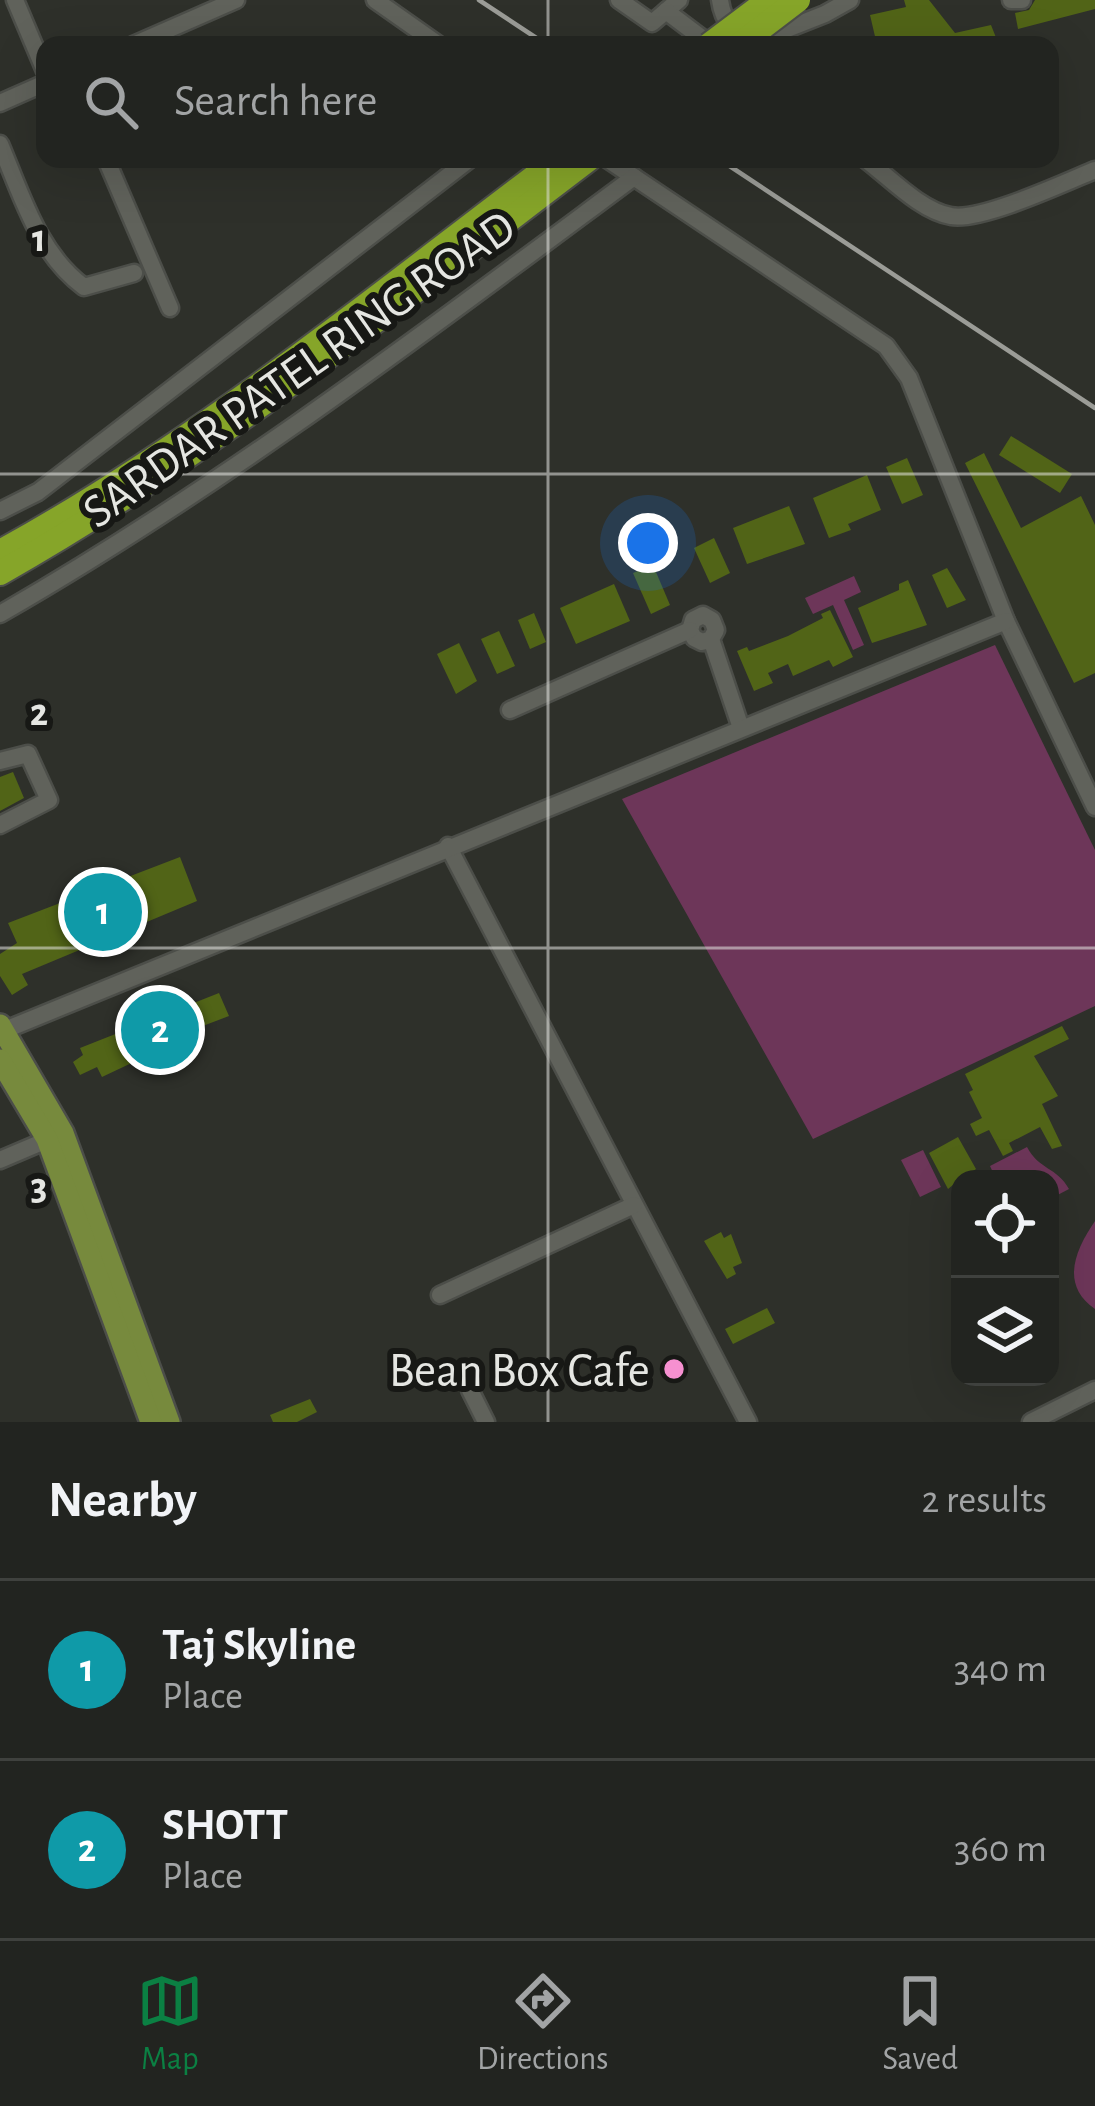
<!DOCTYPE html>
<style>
:root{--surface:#222420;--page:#2a2c29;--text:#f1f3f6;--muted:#a2a4a5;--line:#3f413e;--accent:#0b8043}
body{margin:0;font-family:"Alegreya Sans",sans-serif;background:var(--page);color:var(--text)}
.controls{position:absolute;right:36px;bottom:36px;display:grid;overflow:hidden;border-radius:24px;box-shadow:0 12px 48px #0002}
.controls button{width:108px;height:108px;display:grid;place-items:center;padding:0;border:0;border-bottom:3px solid var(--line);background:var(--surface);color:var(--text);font:60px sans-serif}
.you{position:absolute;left:648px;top:543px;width:42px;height:42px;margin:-30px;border:9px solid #fff;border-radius:50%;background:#1a73e8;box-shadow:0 0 0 18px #1a73e833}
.badge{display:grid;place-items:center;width:78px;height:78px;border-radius:50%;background:var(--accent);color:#fff;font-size:39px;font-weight:700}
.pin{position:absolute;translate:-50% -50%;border:6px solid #fff;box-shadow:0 3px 12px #0006}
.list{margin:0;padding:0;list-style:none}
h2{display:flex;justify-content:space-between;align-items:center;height:156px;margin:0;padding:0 48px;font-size:51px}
h2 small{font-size:39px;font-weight:400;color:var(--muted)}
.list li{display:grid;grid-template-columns:78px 1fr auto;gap:36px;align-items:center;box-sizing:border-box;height:180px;padding:0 48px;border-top:3px solid var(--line)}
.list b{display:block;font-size:45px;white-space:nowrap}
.list p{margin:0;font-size:39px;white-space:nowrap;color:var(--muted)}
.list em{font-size:39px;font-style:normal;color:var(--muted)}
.icon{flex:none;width:66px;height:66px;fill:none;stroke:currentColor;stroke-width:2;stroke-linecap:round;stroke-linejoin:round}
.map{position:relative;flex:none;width:1095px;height:1422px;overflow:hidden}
.search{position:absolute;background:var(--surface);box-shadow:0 12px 48px #0002;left:36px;right:36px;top:36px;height:132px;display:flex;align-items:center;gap:30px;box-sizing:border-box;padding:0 42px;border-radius:24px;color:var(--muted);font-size:45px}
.sheet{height:516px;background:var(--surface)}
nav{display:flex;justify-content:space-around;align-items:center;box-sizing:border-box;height:168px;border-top:3px solid var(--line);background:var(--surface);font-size:33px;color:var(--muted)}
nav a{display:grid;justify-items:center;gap:6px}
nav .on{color:var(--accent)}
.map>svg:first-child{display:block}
</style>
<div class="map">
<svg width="1095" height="1422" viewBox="0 0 1095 1422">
<rect width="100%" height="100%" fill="#2e302a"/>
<!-- green -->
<g fill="#6d3659">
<path d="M854,576L861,592L844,600L864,645L853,650L833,605L813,614L805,598Z"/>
<path d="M995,645L1095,850V1006L813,1139L622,799Z"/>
<path d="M1027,1147C1039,1170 1057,1167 1069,1189L1050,1199V1179H996L990,1166Z"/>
<path d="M923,1150L941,1187L920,1197L901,1160Z"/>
<path d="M1095,1221V1309C1060,1285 1075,1250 1095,1221Z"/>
</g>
<!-- building -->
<g fill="#516417">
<path d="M904,0H929L955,33L991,25L999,45H877L870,15L906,7Z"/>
<path d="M1035,0H1095V9L1018,29L1015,13L1029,10Z"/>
<path d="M1011,436L1072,474L1060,493L999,455Z"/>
<path d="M984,453L1021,528L1081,496L1095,525V673L1074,683L965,463Z"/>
<path d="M907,458L923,495L902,504L886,467Z"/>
<path d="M867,475L881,510L848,524L851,530L829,538L813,498Z"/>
<path d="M789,506L805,544L747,564L733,528Z"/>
<path d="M714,538L730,573L710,583L694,548Z"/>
<path d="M653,565L670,605L651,614L633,573Z"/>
<path d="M947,568L966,600L947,608L932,575Z"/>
<path d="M908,580L927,625L872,643L858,608L899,590V584Z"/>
<path d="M614,584L630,621L576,644L560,608Z"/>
<path d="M830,610L853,657L833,667L829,660L793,676L788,664L768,673L773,683L754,691L737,651L747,647L749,651L788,636L823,618L821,614Z"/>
<path d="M534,613L546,642L530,649L518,620Z"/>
<path d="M499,631L515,666L497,674L481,639Z"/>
<path d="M459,643L477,681L456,694L437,654Z"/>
<path d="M13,772L24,798L0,811V777Z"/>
<path d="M180,857L197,901L22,974L28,985L12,995L0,976V954L17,943L8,923Z"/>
<path d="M219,993L229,1016L153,1045L157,1051L102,1077L97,1067L80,1075L73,1062L83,1055L80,1048Z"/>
<path d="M1062,1026L1069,1039L1034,1056L1058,1096L1042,1104L1062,1146L1052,1149L1040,1127L1009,1143L1013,1151L1003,1156L989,1130L976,1136L970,1124L982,1118L969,1092L973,1090L965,1074Z"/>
<path d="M958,1137L976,1169L972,1172L976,1179H960L948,1189L929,1153Z"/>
<path d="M721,1232L724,1238L731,1234L742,1263L733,1267L736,1274L727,1279L704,1241Z"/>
<path d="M767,1308L775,1323L733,1344L725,1329Z"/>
<path d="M310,1399L317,1412L297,1422H273L270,1415Z"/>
</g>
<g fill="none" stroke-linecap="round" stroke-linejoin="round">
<defs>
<g id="minor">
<path d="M15,0L45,71"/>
<path d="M375,0L439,45"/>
<path d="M619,0L652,23L679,0"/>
<path d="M720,0C723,23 734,32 754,42L825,14L850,0"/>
<path d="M1011,0H1022"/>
<path d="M666,11L711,45"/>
<path d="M133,45L236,0"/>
<path d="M0,103L45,83"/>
<path d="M0,144C22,196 38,253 84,287L134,273"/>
<path d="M106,159L170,308"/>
<path d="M607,159L886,346L909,378L1006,621L1095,807"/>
<path d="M865,159C889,177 921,211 951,216C980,222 1066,182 1095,170"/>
<path d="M0,511L38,492L470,159"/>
<path d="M0,614C223,486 428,330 634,177"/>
<path d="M711,639L702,642L694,638L690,630L693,620L703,615L712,620L716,630L711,639L741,728"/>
<path d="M510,710L690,630"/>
<path d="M0,761L28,754L49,800L0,825"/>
<path d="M448,846L748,1422"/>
<path d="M0,1032L1006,621"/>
<path d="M0,1160L54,1137"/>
<path d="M440,1295L634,1205"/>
<path d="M470,1390L486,1422"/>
<path d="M1031,1422L1095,1390"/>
</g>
<g id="major">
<path d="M0,1025L63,1133L169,1422"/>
<path d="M0,1060L47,1139L151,1422"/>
</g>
<g id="highway">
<path d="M0,552C199,443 377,295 558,159"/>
<path d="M0,573C208,455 398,304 589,159"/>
</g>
</defs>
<!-- minor casing -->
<use href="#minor" stroke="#4c4e49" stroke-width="21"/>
<!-- major casing -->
<use href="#major" stroke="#4c4e49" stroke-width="26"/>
<!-- highway casing -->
<use href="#highway" stroke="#4c4e49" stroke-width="28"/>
<!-- minor -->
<use href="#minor" stroke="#60625b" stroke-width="16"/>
<!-- major -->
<use href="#major" stroke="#778a3d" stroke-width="21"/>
<!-- highway -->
<use href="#highway" stroke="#86a529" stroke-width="24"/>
<!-- rail -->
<g stroke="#9b9c97" stroke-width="4.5">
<path d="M479,0L547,45"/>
<path d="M719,159L1095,408"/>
</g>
<defs>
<g id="highway-bridge">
<path d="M709,45L769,0"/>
<path d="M739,45L798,0"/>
</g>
</defs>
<!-- highway-bridge casing -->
<use href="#highway-bridge" stroke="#4c4e49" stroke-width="28" stroke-linecap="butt"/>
<!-- highway-bridge -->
<use href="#highway-bridge" stroke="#86a529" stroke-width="24"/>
</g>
<!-- grid -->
<path fill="none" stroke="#e5e6e2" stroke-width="3" stroke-opacity="0.55" d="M548,0V45M548,159V1422M0,474H1095M0,948H1095"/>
<!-- markers -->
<circle fill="#f690d0" stroke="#171815" stroke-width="4.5" cx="674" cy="1369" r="12"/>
<g text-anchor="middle" stroke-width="12" stroke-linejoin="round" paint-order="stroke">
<!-- street labels -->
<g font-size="48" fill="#e5e6e2" stroke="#171815">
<text transform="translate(298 368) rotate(-35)" y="17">SARDAR PATEL RING ROAD</text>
</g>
<!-- poi labels -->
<g font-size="48" fill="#e5e6e2" stroke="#171815" text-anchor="end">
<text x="650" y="1386">Bean Box Cafe</text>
</g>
</g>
<g font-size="39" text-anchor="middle" font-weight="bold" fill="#e5e6e2" stroke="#171815" stroke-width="12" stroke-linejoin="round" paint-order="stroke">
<text x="39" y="251">1</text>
<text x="39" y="725">2</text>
<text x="39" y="1199">3</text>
</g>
</svg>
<div class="controls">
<button><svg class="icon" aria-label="locate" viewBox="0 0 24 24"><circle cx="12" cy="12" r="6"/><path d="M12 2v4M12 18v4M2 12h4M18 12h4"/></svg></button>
<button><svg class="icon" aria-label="layers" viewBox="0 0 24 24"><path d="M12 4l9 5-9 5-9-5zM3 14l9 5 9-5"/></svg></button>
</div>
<div class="you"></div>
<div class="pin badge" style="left:103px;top:912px;background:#0f9aa8">1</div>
<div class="pin badge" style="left:160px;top:1030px;background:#0f9aa8">2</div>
<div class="search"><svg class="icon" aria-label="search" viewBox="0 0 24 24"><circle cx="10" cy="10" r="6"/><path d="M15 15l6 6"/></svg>Search here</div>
</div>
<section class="sheet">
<h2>Nearby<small>2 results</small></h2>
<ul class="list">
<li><span class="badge" style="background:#0f9aa8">1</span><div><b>Taj Skyline</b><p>Place</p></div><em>340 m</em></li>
<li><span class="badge" style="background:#0f9aa8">2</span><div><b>SHOTT</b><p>Place</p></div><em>360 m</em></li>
</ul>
</section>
<nav>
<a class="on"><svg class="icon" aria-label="map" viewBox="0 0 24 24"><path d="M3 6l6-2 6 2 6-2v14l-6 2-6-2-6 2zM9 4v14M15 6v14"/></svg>Map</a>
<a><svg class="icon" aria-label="directions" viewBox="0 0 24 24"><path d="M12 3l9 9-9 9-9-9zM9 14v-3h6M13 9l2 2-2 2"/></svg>Directions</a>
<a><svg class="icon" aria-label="saved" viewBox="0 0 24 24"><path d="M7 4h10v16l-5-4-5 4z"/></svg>Saved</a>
</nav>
